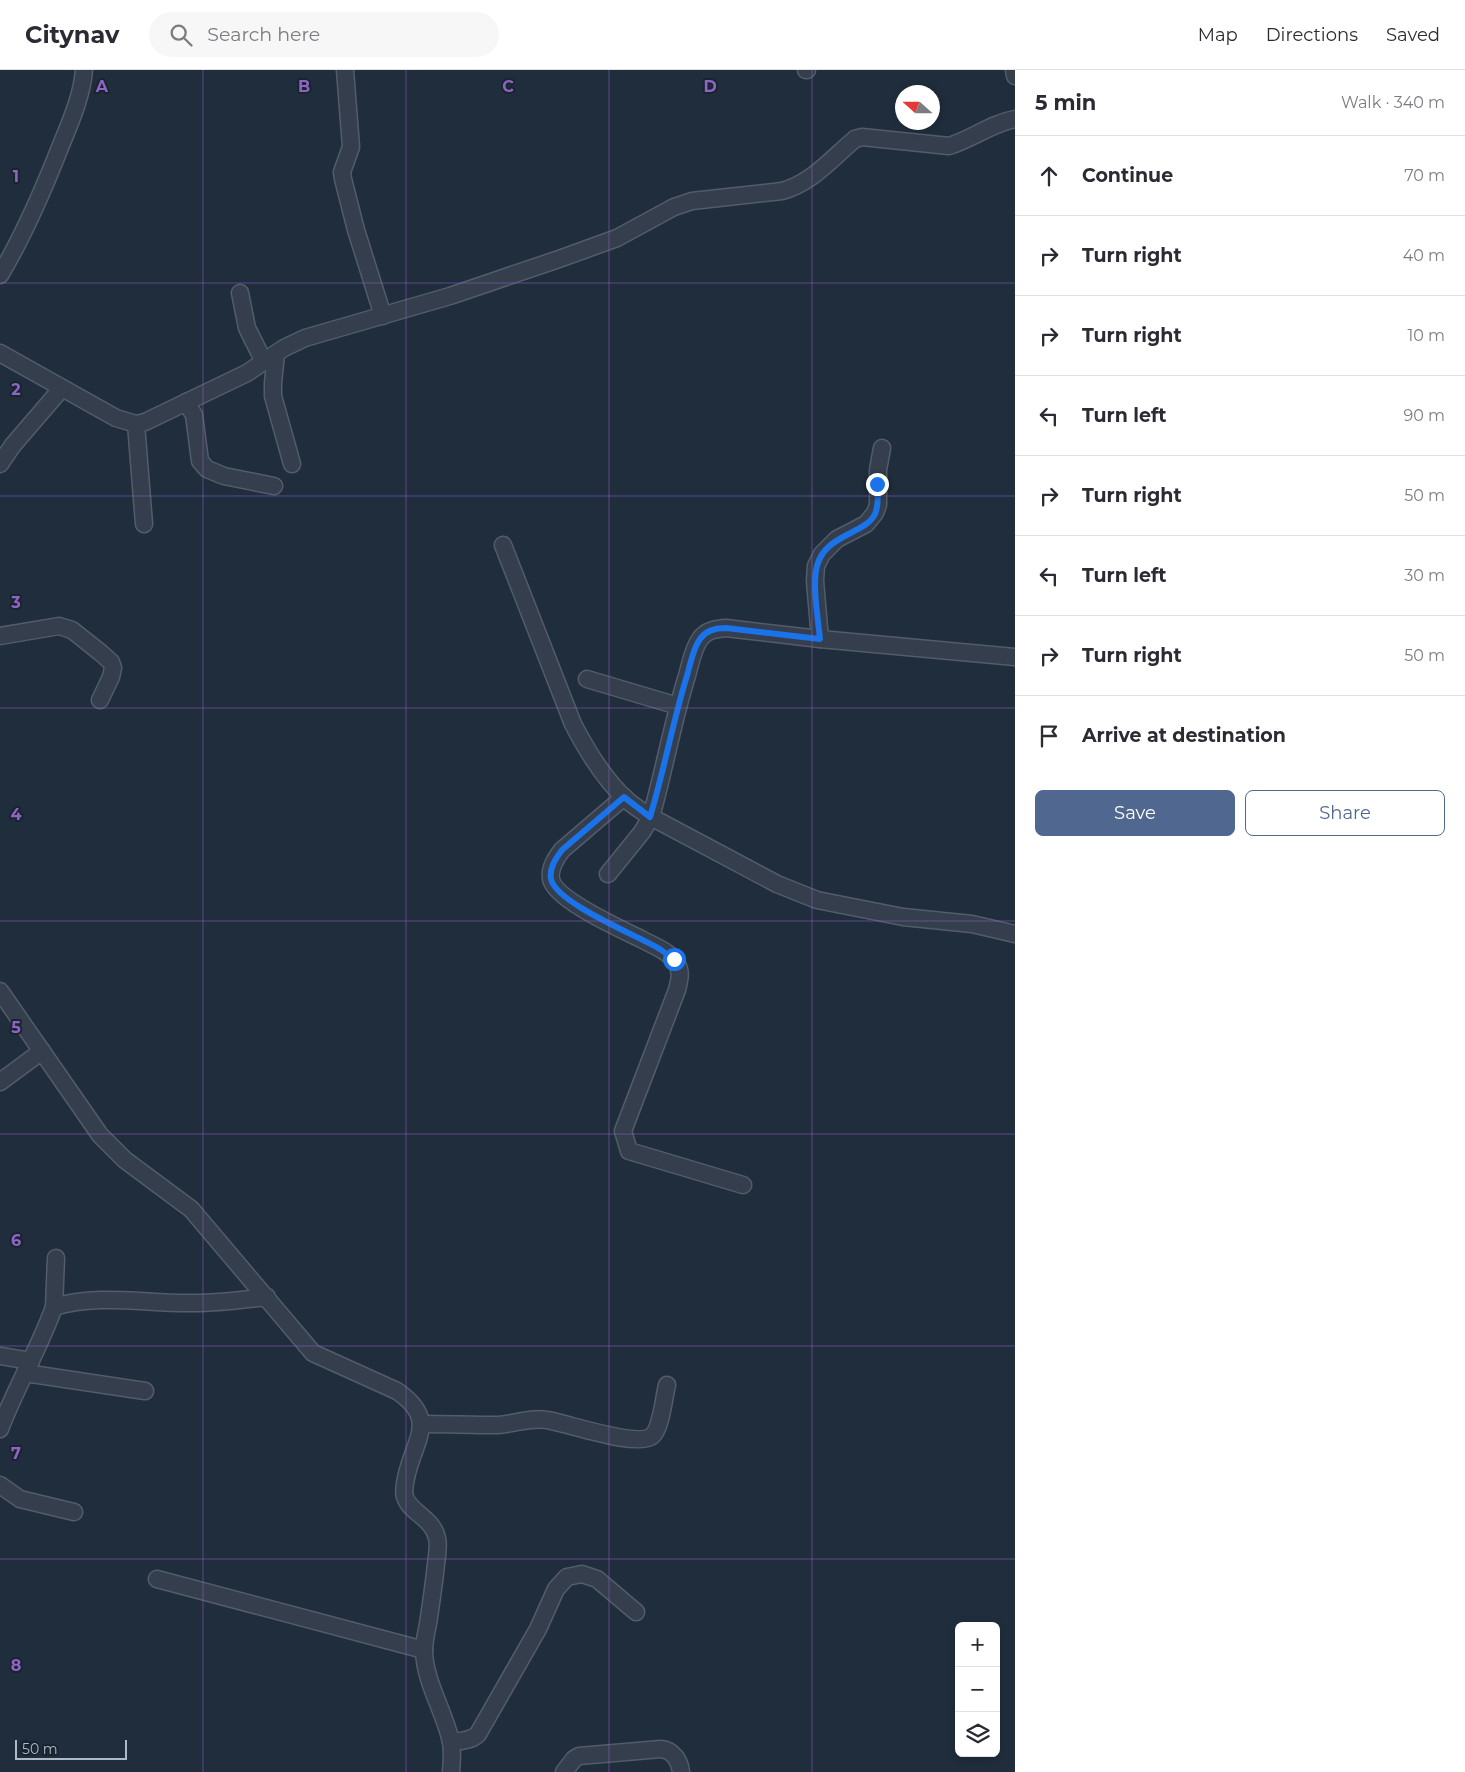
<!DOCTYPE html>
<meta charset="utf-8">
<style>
:root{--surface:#fff;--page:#f7f7f7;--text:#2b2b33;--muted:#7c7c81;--line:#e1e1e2;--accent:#50688f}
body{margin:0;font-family:Montserrat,sans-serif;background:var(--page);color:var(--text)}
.controls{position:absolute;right:15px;bottom:15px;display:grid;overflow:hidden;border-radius:8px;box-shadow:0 2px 8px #0003}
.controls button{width:45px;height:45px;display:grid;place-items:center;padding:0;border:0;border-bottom:1px solid var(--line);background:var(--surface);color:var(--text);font:25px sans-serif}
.compass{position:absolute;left:895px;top:15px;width:45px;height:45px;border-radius:50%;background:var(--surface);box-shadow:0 2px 8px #0003;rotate:291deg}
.scale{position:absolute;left:15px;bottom:12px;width:112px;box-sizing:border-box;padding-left:5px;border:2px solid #afb9c8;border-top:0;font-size:14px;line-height:18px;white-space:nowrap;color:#afb9c8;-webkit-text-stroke:4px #192431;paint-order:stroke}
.stop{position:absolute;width:15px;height:15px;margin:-11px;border:4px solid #1a73e8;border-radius:50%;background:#fff}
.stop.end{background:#1a73e8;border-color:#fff;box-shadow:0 1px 5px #0008}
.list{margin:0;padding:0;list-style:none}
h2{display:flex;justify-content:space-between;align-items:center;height:65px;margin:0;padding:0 20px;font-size:21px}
h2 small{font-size:16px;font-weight:400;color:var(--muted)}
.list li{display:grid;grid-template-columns:32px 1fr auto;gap:15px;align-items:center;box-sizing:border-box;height:80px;padding:0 20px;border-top:1px solid var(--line)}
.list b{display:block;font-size:19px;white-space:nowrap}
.list em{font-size:16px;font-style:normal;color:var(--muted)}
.actions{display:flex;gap:10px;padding:15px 20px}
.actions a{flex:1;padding:11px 0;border:1px solid var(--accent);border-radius:8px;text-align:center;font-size:18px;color:var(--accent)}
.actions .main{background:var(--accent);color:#fff}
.icon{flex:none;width:28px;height:28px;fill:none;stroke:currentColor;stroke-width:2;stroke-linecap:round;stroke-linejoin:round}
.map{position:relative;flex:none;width:1015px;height:1702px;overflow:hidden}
header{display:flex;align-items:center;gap:30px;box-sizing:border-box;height:70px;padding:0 25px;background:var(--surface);border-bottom:1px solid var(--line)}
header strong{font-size:24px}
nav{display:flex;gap:28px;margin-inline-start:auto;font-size:18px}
.search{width:350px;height:45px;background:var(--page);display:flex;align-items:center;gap:12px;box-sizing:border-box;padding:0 18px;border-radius:28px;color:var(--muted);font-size:19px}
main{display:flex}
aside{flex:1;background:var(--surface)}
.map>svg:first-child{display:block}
</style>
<header>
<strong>Citynav</strong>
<div class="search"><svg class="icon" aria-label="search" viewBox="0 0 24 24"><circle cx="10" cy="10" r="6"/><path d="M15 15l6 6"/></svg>Search here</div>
<nav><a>Map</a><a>Directions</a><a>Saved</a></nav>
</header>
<main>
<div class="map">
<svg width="1015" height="1702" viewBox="0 0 1015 1702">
<rect width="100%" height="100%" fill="#202d3c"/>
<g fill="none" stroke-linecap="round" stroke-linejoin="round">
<defs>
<g id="minor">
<path d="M345,0L351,77L342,102L343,109L356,160L383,246"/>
<path d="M806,0H807"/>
<path d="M1014,0L1015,6"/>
<path d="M0,205C24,165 42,123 59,80C69,55 82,27 84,0"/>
<path d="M240,223L247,258L264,292"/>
<path d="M0,283L116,348L136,354L145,352L247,303L284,278L305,268L450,226L559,189L617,168L674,137L692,131L782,121C812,113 831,89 855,69L862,67L949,76C972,69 992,53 1015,49"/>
<path d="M276,284L273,313V326L292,394"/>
<path d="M186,332L194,345L200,391L207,399L224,406L274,416"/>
<path d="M136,354L144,454"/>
<path d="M0,394L13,375L62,318"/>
<path d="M503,475L573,654C587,681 605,711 628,731C635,737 643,742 651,747L642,762L608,804"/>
<path d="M0,566L59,556L72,560L101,583L111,592L113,598L111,607L100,630"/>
<path d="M820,569L815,511L816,496L822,484L837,469L866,454L875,443L878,435V400L882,378"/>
<path d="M1015,587L820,569L726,558C716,559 706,560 700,569C692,580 690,597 686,609C672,655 664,701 651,747L777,814L817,830L903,847L972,854L1015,864"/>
<path d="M587,609L678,636"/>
<path d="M624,727L562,780C556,788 549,798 551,809C555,830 623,860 643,870C654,876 671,882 677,894C682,903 679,911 677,920L623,1061L629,1081L743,1115"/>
<path d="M0,921L100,1065L125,1090L191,1139L313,1283L397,1321C439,1350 414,1369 406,1408C405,1414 403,1420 405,1427C410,1443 433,1448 437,1468C439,1476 437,1486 436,1494C434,1514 431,1534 428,1554C426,1563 424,1572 424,1581C425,1612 443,1639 450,1668C453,1679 452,1691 451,1702"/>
<path d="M0,1012L42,981"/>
<path d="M54,1237L56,1188"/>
<path d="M0,1286L31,1291"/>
<path d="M25,1303L145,1321"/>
<path d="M421,1354C447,1354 472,1355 498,1355C514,1354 530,1347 547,1350C567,1353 636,1378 652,1366C661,1359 664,1327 667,1315"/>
<path d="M0,1359C16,1317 39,1279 54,1237C97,1224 142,1233 187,1233C214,1234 240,1230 267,1227"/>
<path d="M0,1415L20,1429L74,1442"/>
<path d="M157,1509L424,1580"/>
<path d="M451,1672C461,1671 471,1671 478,1664L538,1559L556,1519L567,1507L582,1504L597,1509L636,1542"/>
<path d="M564,1702L574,1689L579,1686L661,1679C673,1680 680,1691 681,1702"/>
</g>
</defs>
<!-- minor casing -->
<use href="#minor" stroke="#525c6a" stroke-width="19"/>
<!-- minor -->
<use href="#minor" stroke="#343e4c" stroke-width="16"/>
</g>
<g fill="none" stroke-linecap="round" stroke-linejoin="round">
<!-- route -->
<path stroke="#1a73e8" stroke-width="6" d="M674,889C668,885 663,881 658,878C636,865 556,833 551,809C549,798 556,788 562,780L624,727L650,747C664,701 672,655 686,609C690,597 692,580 700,569C706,560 716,558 726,558L820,569C818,549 812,514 817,496C825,464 866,464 875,444C879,435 878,423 877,414"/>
</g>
<!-- grid -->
<path fill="none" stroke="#9064c3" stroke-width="1" stroke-opacity="0.55" d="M203,0V1702M406,0V1702M609,0V1702M812,0V1702M0,213H1015M0,426H1015M0,638H1015M0,851H1015M0,1064H1015M0,1276H1015M0,1489H1015"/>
<g font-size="16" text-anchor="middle" font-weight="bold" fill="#9064c3" stroke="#192431" stroke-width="4" stroke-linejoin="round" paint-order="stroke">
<text x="102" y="22">A</text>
<text x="304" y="22">B</text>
<text x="508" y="22">C</text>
<text x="710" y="22">D</text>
<text x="16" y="112">1</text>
<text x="16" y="325">2</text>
<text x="16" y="538">3</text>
<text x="16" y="750">4</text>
<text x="16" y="963">5</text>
<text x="16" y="1176">6</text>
<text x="16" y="1389">7</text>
<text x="16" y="1601">8</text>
</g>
</svg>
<div class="controls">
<button>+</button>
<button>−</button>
<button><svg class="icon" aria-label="layers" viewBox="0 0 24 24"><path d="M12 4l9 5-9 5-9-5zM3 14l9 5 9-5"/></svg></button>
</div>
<svg class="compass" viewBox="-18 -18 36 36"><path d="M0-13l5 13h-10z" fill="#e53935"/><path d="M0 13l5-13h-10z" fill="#7c7c81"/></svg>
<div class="scale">50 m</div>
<div class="stop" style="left:674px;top:889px"></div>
<div class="stop end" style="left:877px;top:414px"></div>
</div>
<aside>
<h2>5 min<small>Walk · 340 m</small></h2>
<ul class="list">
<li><svg class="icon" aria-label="ahead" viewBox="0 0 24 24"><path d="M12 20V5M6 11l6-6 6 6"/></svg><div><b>Continue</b></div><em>70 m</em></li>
<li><svg class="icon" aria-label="right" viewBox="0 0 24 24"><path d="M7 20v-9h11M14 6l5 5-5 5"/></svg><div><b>Turn right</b></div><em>40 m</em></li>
<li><svg class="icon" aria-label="right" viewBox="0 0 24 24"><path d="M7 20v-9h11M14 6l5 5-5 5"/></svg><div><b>Turn right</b></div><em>10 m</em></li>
<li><svg class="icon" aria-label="left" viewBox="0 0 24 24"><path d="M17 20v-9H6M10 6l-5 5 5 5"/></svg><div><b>Turn left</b></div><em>90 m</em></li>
<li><svg class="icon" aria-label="right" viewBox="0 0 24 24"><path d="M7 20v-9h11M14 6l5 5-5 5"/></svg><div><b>Turn right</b></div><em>50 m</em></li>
<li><svg class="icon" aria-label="left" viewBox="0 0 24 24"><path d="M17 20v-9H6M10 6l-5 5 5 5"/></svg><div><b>Turn left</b></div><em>30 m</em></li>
<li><svg class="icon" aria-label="right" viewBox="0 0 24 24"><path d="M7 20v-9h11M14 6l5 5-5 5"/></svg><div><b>Turn right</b></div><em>50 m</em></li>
<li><svg class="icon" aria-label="arrive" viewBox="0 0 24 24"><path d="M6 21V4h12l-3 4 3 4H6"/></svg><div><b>Arrive at destination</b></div></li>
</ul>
<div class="actions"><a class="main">Save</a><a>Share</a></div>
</aside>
</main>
